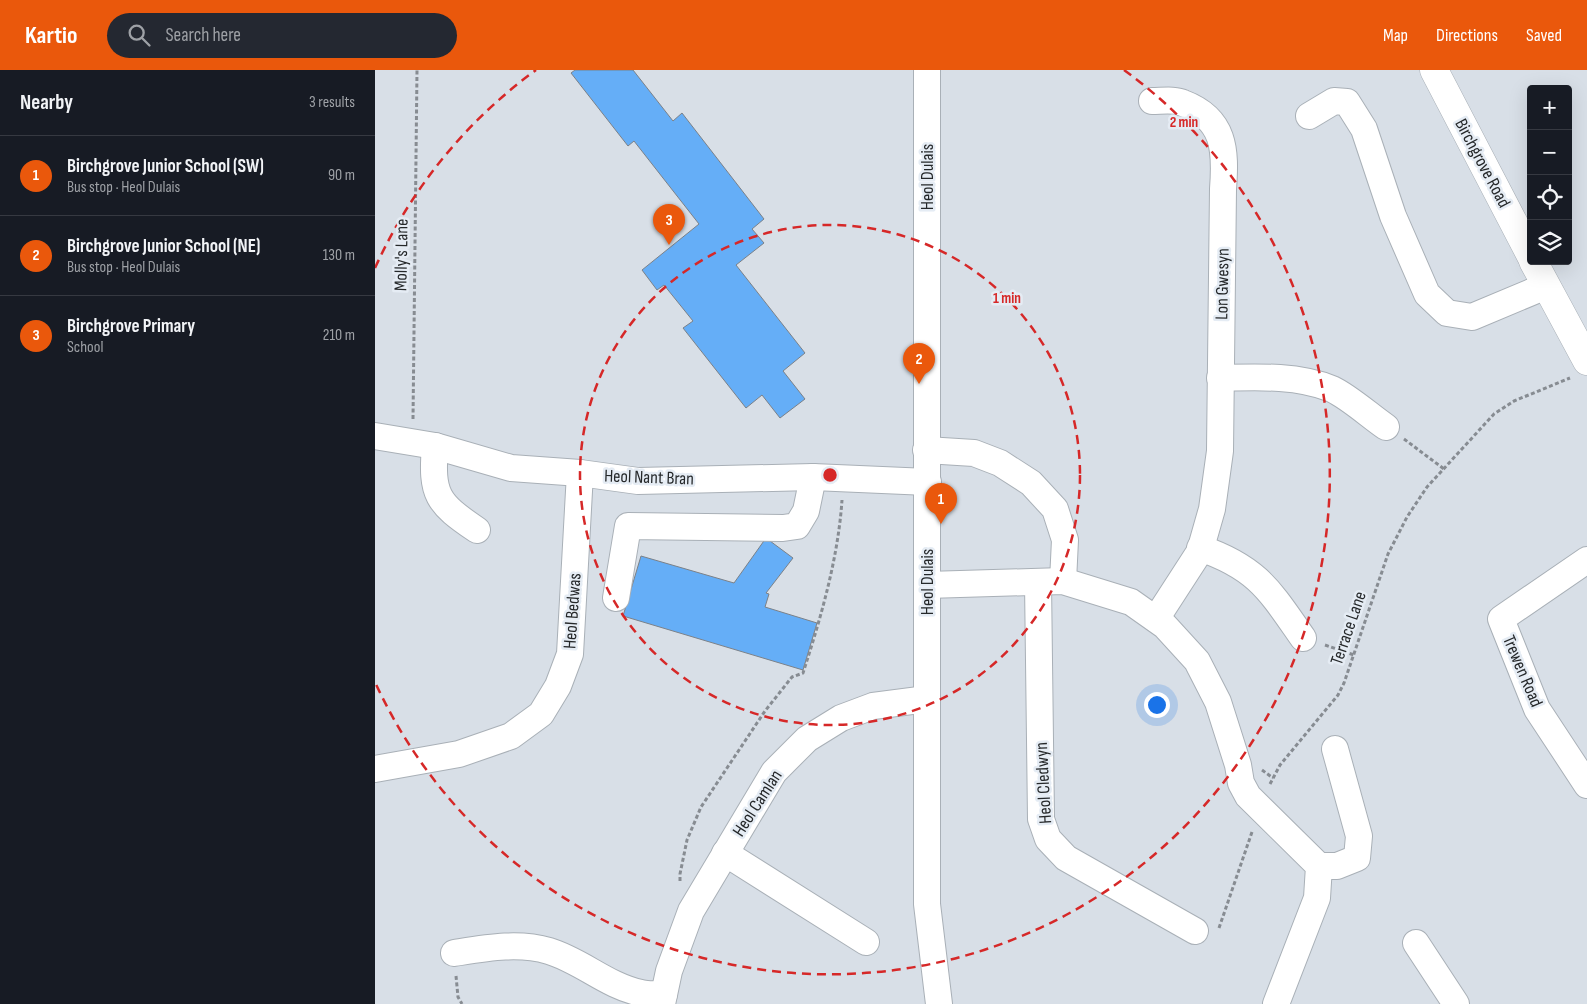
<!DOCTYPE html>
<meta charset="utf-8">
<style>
:root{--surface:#171b24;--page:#242831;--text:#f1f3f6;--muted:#9ea1a6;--line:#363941;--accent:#ea580c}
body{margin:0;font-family:"Sofia Sans Condensed",sans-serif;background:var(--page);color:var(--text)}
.controls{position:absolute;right:15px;top:15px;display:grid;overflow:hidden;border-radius:5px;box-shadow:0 5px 20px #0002}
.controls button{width:45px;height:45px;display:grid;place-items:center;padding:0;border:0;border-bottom:1px solid var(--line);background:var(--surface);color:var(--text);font:25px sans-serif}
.you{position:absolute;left:781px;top:634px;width:18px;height:18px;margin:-12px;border:4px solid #fff;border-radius:50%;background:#1a73e8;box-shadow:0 0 0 8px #1a73e833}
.badge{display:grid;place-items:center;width:32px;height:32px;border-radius:50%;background:var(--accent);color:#fff;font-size:16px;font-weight:700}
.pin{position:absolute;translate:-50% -41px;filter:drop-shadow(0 1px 2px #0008)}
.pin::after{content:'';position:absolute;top:26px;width:18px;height:15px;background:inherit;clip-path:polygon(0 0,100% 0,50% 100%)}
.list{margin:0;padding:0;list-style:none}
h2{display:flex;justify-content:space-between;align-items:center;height:65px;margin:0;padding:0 20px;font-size:21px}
h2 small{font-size:16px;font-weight:400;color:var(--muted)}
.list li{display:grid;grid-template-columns:32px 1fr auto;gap:15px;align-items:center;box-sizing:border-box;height:80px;padding:0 20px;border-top:1px solid var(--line)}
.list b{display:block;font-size:19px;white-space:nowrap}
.list p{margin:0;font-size:16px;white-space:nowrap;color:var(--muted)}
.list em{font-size:16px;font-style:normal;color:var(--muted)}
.icon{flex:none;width:28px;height:28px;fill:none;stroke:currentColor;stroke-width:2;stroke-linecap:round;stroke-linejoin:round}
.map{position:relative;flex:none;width:1212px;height:934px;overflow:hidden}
header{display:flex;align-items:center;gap:30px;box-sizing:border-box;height:70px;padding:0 25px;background:var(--accent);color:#fff}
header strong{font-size:24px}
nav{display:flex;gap:28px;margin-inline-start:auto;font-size:18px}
.search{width:350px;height:45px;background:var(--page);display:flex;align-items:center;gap:12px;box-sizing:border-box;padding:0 18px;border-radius:28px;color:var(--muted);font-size:19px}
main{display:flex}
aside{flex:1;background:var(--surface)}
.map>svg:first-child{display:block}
</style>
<header>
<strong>Kartio</strong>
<div class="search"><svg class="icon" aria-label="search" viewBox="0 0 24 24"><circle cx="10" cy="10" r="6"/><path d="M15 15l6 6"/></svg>Search here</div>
<nav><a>Map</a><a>Directions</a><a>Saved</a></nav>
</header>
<main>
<aside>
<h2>Nearby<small>3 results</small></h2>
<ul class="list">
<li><span class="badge">1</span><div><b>Birchgrove Junior School (SW)</b><p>Bus stop · Heol Dulais</p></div><em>90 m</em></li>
<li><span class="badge">2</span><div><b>Birchgrove Junior School (NE)</b><p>Bus stop · Heol Dulais</p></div><em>130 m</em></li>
<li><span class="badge">3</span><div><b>Birchgrove Primary</b><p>School</p></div><em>210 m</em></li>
</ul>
</aside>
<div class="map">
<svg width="1212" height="934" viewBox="0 0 1212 934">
<rect width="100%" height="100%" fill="#d8dfe7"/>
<!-- building -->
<g fill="#65aef7" stroke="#7b8188">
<path d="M200,0H258L298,51L307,43L389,149L377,159L389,173L361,195L430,283L408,301L430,329L405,348L387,325L371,338L308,258L318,251L289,215L282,220L267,200L324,154L259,71L253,76L196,3Z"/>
<path d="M391,468L418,488L391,523L394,524L390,537L442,553L428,600L248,546L266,486L359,513Z"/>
</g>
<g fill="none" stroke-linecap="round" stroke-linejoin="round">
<defs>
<g id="minor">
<path d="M552,0V834L564,934"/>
<path d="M777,31C787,31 800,29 808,33C850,49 851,80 848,119L845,381L837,439L825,481L781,549"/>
<path d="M934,46L959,31L972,32L989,59L1018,146L1052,224L1072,243L1097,247L1171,216"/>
<path d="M845,308C882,307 922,305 957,319C974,327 995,346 1011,357"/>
<path d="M0,366L60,376L136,398L205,403L263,411L438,407L553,412"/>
<path d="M60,376C56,425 62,433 102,460"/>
<path d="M551,380L599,383L625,393L656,413L680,439L690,470L688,511"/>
<path d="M825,478C883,498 895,521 928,568"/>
<path d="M1212,490L1126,549L1162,639L1212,715"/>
<path d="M663,512L666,749L673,769L691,788L820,861"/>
<path d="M552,515L688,511L756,532L790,556L822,591L843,632L863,695L866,713L873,726L944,796L942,828L901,934"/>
<path d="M241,528L253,456L408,458L422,456L431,441L438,407"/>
<path d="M0,699L84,684L136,666L166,644L183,616L195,584L205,403"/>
<path d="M350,783L491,872"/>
<path d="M944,796H962L982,788L984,766L960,679"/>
<path d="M1041,873L1081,934"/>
<path d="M79,883C111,878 143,872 174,881C207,891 232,916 266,923C273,925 281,924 289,924"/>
<path d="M287,934L294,901L316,841L399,702L432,669L466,648L498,636L552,629"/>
</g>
<g id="major">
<path d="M1059,0L1156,186"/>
<path d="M1158,191L1212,291"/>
</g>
</defs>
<!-- minor casing -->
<use href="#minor" stroke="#a9b0b7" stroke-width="28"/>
<!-- major casing -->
<use href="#major" stroke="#a9b0b7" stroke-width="29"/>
<!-- path -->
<g stroke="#878c92" stroke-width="3" stroke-dasharray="4 2.5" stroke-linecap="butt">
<path d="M38,349L42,0"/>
<path d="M1029,369L1069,399"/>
<path d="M950,575L979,585"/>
<path d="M887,700L898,708"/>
<path d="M895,714L905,695L963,625L969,613L1013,484L1032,447L1052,417L1119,344L1139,331L1195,308"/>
<path d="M305,811V804L312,770L326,737L390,641L417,607L428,603C446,547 463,489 467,430"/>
<path d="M844,858L877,762"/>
<path d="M81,906L83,927L87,934"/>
</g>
<!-- minor -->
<use href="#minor" stroke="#fff" stroke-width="26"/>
<!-- major -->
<use href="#major" stroke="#fff" stroke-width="28"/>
</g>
<!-- distance rings -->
<g fill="none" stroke="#d62828" stroke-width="2.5" stroke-dasharray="9 6">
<circle cx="455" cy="405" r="250"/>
<path d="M0 198A500 500 0 0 1 161 0M749 0A500 500 0 1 1 0 612"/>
</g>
<g text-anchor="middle" stroke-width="5" stroke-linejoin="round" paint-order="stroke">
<!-- street labels -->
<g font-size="18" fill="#25282a" stroke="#e5ecf4">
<text transform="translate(1108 93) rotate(62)" y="6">Birchgrove Road</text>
<text transform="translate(552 107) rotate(-90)" y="6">Heol Dulais</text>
<text transform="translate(26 185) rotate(-89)" y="6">Molly's Lane</text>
<text transform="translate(847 214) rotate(-89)" y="6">Lon Gwesyn</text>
<text transform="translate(274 407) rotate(2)" y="6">Heol Nant Bran</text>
<text transform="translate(552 512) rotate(-90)" y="6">Heol Dulais</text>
<text transform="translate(197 541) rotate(-86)" y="6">Heol Bedwas</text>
<text transform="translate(973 558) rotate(-71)" y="6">Terrace Lane</text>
<text transform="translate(1148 601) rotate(67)" y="6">Trewen Road</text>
<text transform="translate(668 713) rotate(-93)" y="6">Heol Cledwyn</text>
<text transform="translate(382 733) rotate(-57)" y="6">Heol Camlan</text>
</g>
</g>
<circle cx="455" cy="405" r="8" fill="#d62828" stroke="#e5ecf4" stroke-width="2.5"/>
<g font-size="15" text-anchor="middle" font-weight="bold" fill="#d62828" stroke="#e5ecf4" stroke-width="5" stroke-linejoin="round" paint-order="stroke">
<text x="809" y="57">2 min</text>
<text x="632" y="233">1 min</text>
</g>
</svg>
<div class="controls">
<button>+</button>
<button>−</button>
<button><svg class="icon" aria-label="locate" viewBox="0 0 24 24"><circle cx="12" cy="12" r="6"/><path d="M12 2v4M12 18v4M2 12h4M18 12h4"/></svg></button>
<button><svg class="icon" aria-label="layers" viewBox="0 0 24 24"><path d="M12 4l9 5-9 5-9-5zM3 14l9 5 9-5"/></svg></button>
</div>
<div class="you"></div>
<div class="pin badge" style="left:566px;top:454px">1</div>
<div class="pin badge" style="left:544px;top:314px">2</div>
<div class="pin badge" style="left:294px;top:175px">3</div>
</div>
</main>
